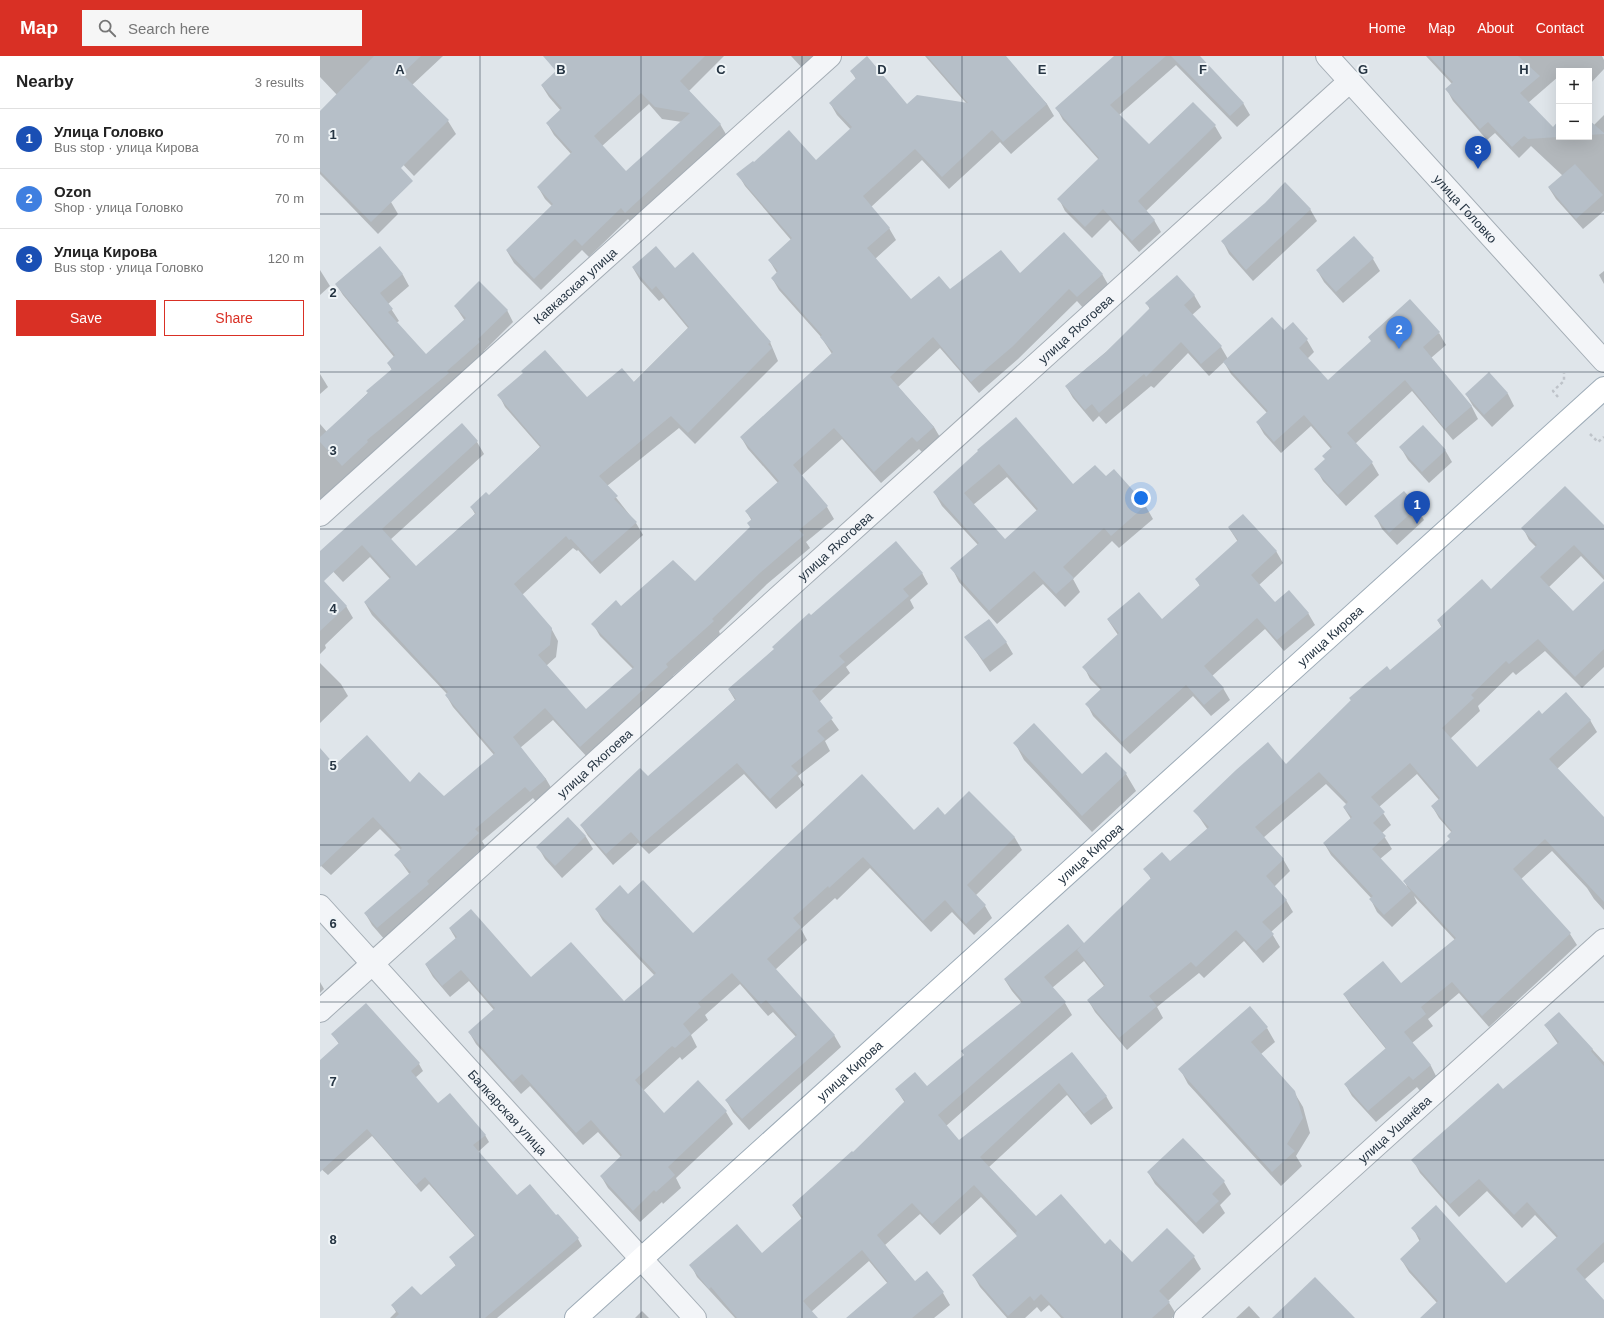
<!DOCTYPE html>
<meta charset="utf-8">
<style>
:root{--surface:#fff;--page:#f6f6f6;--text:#222;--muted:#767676;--line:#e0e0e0;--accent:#d93025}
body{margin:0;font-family:Arial,sans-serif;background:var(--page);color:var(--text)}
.controls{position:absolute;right:12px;top:12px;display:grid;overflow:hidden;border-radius:0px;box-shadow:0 4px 16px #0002}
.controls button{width:36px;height:36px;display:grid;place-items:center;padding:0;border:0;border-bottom:1px solid var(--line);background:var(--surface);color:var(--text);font:20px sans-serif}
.you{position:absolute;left:821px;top:442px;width:14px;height:14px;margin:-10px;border:3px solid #fff;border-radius:50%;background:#1a73e8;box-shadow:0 0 0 6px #1a73e833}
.badge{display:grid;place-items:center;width:26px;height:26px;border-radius:50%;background:var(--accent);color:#fff;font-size:13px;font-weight:700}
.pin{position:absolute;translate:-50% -33px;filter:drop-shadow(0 1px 2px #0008)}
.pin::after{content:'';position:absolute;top:21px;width:14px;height:12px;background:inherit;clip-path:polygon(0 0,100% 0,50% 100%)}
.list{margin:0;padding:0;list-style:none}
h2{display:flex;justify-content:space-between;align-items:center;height:52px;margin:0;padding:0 16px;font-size:17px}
h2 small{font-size:13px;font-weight:400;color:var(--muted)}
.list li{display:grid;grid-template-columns:26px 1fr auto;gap:12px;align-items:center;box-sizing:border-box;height:60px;padding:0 16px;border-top:1px solid var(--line)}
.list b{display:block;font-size:15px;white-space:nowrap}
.list p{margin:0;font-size:13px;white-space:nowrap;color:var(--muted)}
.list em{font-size:13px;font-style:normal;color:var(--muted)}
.actions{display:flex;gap:8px;padding:12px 16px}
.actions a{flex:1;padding:9px 0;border:1px solid var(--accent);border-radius:0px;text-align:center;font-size:14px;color:var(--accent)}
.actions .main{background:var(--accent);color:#fff}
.icon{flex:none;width:22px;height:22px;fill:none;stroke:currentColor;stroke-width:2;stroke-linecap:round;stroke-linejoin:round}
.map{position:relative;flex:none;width:1284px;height:1262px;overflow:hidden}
header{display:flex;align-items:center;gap:24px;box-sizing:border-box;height:56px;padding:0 20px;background:var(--accent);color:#fff}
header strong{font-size:19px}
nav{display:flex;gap:22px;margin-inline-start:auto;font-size:14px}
.search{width:280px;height:36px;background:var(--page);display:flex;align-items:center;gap:10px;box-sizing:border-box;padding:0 14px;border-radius:0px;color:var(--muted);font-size:15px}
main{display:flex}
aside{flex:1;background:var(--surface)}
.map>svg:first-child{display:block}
</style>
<header>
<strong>Map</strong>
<div class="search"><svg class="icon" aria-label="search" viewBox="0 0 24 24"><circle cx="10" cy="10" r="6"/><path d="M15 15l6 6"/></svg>Search here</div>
<nav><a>Home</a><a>Map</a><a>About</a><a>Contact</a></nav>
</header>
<main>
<aside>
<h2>Nearby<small>3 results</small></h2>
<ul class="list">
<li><span class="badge" style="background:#1a4fb4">1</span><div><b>Улица Головко</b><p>Bus stop · улица Кирова</p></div><em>70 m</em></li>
<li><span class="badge" style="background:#3f7fe0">2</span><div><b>Ozon</b><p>Shop · улица Головко</p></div><em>70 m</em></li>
<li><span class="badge" style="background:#1a4fb4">3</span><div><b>Улица Кирова</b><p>Bus stop · улица Головко</p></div><em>120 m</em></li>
</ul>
<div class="actions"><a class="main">Save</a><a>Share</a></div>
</aside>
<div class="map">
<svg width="1284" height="1262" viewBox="0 0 1284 1262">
<rect width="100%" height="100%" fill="#dfe5ea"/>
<!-- shadow -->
<g fill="#0003" fill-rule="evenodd">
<path d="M0,0H123L92,29L128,65L136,78L94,120L0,21Z"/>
<path d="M255,0H404L369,35L400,68L407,80L313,168L308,163L269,201L262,194L221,234L194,207L187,195L232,150L225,143L218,131L251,98L234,79L227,67L241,55L229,41L222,30ZM329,48L342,63L362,66L306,117L282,90Z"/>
<path d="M471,0H498L484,14Z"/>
<path d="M605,0H684L727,48L734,60L691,98L680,86L629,133L602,104L551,151L569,172L576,184L555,203L591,244L699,218H782L789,230L764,253L757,245L698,303L659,337L620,292L578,331L614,371L621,383L604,398L599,393L561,427L522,383L481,420L507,451L514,463L486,486L490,492L447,528L399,575L400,578L353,620L355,624L268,702L233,664L200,692L226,723L233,735L217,747L213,742L162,785L165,790L113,838L115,841L65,884L52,869L45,857L90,819L76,799L81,794L60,773L11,819L0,809V693L15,710L90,727L124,741L174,699L133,651L126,639L127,638L52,559L45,547L70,523L50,501L23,526L7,509L0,497L142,369L157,386L164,398L70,484L96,511L155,458L151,451L169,440L220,391L185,351L179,339L267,343L313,327L368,272L343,242L339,245L320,224L313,212L355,213L450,286L458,305L375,388L359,372L287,430L316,467L323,479L280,518L258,494L257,495L253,492L202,539L231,572L238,585L236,601L226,610L266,655L313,613L280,580L273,568L301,551L375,526L430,472L432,465L426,455L458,427L428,393L421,381L512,298L501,281L459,234L452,222L457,217L449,204L471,184L425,130L418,118L496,106L531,74L517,59L510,47L536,23L531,15L587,50L646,47Z"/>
<path d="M796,0H879L923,47L930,59L917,71L856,9L799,59L829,90L895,70L902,82L826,155L834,164L841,176L819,196L790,164L772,182L745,155L739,143L779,104L743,64L737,53Z"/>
<path d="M1106,0H1282L1284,4V13L1269,29V15H1239V20L1208,47L1233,73L1239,66V81H1269V65L1274,69L1284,59V155L1263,173L1236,143L1229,132L1243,120L1211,90L1199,102L1175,77L1167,84L1133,45L1127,34L1132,28Z"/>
<path d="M0,75L71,146L78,158L58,178L0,118Z"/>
<path d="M990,153L997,165L933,225L909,198L903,186Z"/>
<path d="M1034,181L1053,203L1060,215L1023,247L1004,226L997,214Z"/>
<path d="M60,191L83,219L89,230L68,248L79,265L76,267L106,299L145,265L135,250L187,254L193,266L164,295L166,298L135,329L53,396L54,398L29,421L27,419L0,444V368L7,376L72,314L68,307L74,301L23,239L16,228Z"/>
<path d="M0,214L10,230L0,239Z"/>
<path d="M1284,215V228L1279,219Z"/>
<path d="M874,239L881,251L872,259L901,291L908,303L964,275L987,284L994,296L987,303L1008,326L1119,277L1126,289L1111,302L1152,351L1158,363L1133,384L1092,335L1035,388L1052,407L1059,419L1026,450L1003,425L996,413L1006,404L1011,393L991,370L961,397L944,378L937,366L947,357L911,318L904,306L889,320L868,297L834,332L831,330L786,368L779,360L773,366L753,342L746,330L786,296L830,254L827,247Z"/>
<path d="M0,318L8,331L0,338Z"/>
<path d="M1169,318L1188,338L1194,350L1172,371L1153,350L1146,338Z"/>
<path d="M1081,392L1125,394L1132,406L1109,427L1088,404Z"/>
<path d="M659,396L753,430L786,422L825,449L833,463L799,492L792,485L753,523L760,536L745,551L723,528L677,568L639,526L632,512L658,489L622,450L614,436ZM687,421L717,455L685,485L653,449Z"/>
<path d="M1084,436L1097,452L1104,464L1077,489L1062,473L1056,461Z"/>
<path d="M1284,471V524L1261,500L1229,531L1253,556L1284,551V611L1262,632L1225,595L1196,619L1193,616L1158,650L1160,655L1130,683L1157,713L1222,659L1270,664L1277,676L1237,713L1284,763V854L1274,843L1267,832L1232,795L1201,823L1250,878L1257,889L1169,971L1139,937L1108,963L1113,970L1092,987L1111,1010L1117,1022L1100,1035L1097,1031L1056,1066L1032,1040L1025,1028L1066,993L1031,950L1024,938L1081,928L1135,884L1094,840L1097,847L1072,871L1057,856L1051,844L1052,843L1011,799L1004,787L1031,763L1024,752L1027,749L1006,728L943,782L963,803L970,815L954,831L966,844L973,856L951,876L960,891L943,907L924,885L884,922L879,917L837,951L843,962L807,994L775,956L768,944L784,930L764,905L732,932L745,947L752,959L626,1070L639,1086L752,997L786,1040L793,1052L771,1069L747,1039L669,1111L715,1161L785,1190L812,1208L874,1201L881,1213L848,1245L856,1258L852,1262H741L729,1249L721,1256L717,1251L705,1262H687L660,1231L653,1219L698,1181L661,1141L620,1179L600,1158L565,1189L595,1226L623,1237L630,1249L614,1262H527L568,1228L549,1205L491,1256L496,1262H415L377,1221L371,1209L442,1198L482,1163L473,1150L533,1098L585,1047L576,1033L607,1031L645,1000L702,947L692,935L685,924L748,869L764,889L831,823L825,813L850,807L888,774L875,755L966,709L1032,645L1030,643L1070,615L1122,572L1118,565L1171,534L1216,491L1209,484L1203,472ZM1097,718L1119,744L1112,750L1119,762L1132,777L1130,784L1085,826L1088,833L1060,803L1072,793L1062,777L1071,769L1059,751Z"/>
<path d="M909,472L956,495L963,507L939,529L955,547L988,557L995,569L964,595L945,573L892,620L903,632L910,644L891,660L873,640L810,698L773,660L767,648L781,634L770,623L764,611L798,579L788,564L842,565L880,530L876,523L918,486Z"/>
<path d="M602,517L608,528L590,544L594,552L526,611L530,617L499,646L519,674L505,685L510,695L478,720L484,729L456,753L424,718L329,798L318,787L293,809L268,780L261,769L328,722L415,644L409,634L491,561Z"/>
<path d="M0,523L26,550L33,562L5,589L6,592L0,598Z"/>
<path d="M646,581L686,586L693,598L670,616Z"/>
<path d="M0,607L21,628L28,640L0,667Z"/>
<path d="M695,687L762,720L806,718L816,735L772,776L704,704Z"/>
<path d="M649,736L695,782L702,794L655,840L665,850L672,862L654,879L632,856L611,876L550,812L517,844L515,842L481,873L487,884L455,914L514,979L521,991L429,1074L413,1056L406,1044L476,981L453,956L448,960L420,928L385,959L388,964L371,979L377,991L362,1004L360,1001L323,1035L344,1058L406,1056L413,1068L356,1122L361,1132L343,1148L342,1146L320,1166L288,1132L281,1120L301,1101L278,1076L263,1089L210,1030L201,1038L156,988L149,976L174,954L149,925L130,941L113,921L106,909L136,883L130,873L211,923L304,947L335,920L283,865L276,853L308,839L373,878L624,760Z"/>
<path d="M248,762L266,781L273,793L242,822L225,803L218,791Z"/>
<path d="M0,926L4,933L0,937Z"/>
<path d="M1239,957L1284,1006V1206L1264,1224L1284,1245V1262H1101L1117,1247L1089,1216L1081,1203L1100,1186L1093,1172L1185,1229L1237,1182L1215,1159L1202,1172L1167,1135L1139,1161L1100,1117L1093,1104L1183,1034L1238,988L1225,969Z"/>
<path d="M947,972L955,986L941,998L974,1036L983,1051L990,1077L976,1100L982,1110L961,1130L868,1028L860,1013Z"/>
<path d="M12,978L99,1008L103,1015L95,1022L118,1049L165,1079L169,1086L158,1096L197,1140L236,1161L238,1159L258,1183L262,1190L177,1262H70L76,1256L72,1249L101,1241L136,1210L130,1201L155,1180L109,1128L101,1136L52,1080L8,1119L0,1112V1005L19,988Z"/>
<path d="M828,1116L904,1126L911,1138L900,1149L905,1157L883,1178L835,1128Z"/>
<path d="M929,1250L940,1262H916Z"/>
<path d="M322,1255L329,1262H315Z"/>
</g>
<!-- building -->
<g fill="#b6bfc8" fill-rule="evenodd">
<path d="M54,0H101L82,18L129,64L81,112L93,125L51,166L0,115V55Z"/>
<path d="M223,0H385L360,25L401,68L305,157L301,152L262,190L255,183L214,223L186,194L233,148L217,131L252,96L226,67L242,52L221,29L236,15ZM321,37L335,51L370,57L306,115L274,80Z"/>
<path d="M547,0L587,48L597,39L648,47L607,0H686L727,48L683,86L672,74L622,121L595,93L543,140L570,172L547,192L591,243L619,220L630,233L681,194L700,217L744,176L783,218L757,241L749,233L692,291L651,326L613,281L570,321L614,371L597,386L592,381L554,416L514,372L473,409L508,450L479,474L484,479L441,516L392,563L394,565L346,608L348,611L260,691L225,652L193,681L226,723L210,736L205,731L155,773L159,777L107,825L109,828L57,872L44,857L91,816L74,799L82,792L53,761L0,811V692L15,709L47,679L90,726L99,716L124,740L175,697L125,639L128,636L44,546L71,521L42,489L4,525L27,550L0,575V495L142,367L158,385L62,473L96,510L156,457L150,451L166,436L169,439L221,390L177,339L203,317L201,315L225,294L267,341L302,312L314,326L369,271L336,230L332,234L312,211L336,190L355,212L373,196L451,286L448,288L452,292L368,377L351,360L279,420L298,440L294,443L317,466L272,506L251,483L249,484L246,480L194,528L232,572L230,589L218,599L266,653L314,611L271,568L296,544L301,550L353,504L375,525L430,471L427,467L432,463L425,455L459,425L420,381L513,296L500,281L502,279L451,222L458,215L448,204L472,182L416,118L433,105L434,106L469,74L496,104L532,71L509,47L536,22L530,15Z"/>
<path d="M794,0H846L790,49L829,88L873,46L896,69L818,145L835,164L812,185L783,153L765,171L737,143L779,102L735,52Z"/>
<path d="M851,0H880L924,47L910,60Z"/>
<path d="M1109,0H1198L1220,20L1200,37L1233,71L1239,64V81L1208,83L1204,80L1192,91L1168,66L1160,73L1125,33L1133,26Z"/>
<path d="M1269,64L1284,77V78L1269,79Z"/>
<path d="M1255,108L1283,139L1256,163L1228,131Z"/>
<path d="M965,126L991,153L926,214L901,185L945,147Z"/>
<path d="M1034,180L1054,202L1016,236L996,214Z"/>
<path d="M60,190L83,218L60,237L73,253L68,256L106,298L146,262L134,250L159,225L188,254L158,283L160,286L127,315L129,317L47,384L48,386L22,410L0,386V381L48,337L46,335L72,313L67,307L75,299L15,228Z"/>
<path d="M857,219L875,239L864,249L902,290L881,308L861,286L826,321L824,318L779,357L772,348L765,354L745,330L786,296L830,252L825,247Z"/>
<path d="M1090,243L1120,276L1103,291L1152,350L1125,373L1085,324L1027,377L1053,406L1018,439L994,413L1005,403L1002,400L1012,391L984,359L954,386L936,366L948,355L903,306L952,261L964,274L973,266L988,283L979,292L1008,324L1051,285L1048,281Z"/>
<path d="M1169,316L1188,337L1164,359L1145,338Z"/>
<path d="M696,361L753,428L775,409L786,420L794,413L826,449L791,480L784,472L743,511L754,522L736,538L714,515L669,555L630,512L659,487L613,436L658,395L657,394ZM679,408L718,453L685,483L644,437Z"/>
<path d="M1103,369L1126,394L1102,416L1079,391Z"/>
<path d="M1245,430L1284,469V520L1254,489L1220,521L1253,555L1284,525V593L1255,621L1218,583L1189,608L1186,605L1151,639L1154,642L1122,672L1157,711L1219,654L1222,658L1246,636L1271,664L1229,703L1284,761V846L1225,783L1193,813L1251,877L1162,960L1132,926L1101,951L1106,958L1084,976L1111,1009L1093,1024L1089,1020L1048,1055L1024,1028L1066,992L1023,938L1063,905L1081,927L1136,882L1083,825L1130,783L1127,780L1132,775L1111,750L1120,742L1090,707L1051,741L1065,756L1053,767L1066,780L1052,793L1091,835L1064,859L1049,843L1053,840L1003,787L1032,761L1023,751L1028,746L999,716L935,771L964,803L946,820L967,844L942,866L954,878L936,895L916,874L876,911L871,906L829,940L837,950L799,982L767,944L785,929L757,894L762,889L724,921L746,946L618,1059L639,1084L752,996L787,1040L764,1058L739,1027L660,1101L716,1160L741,1138L785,1188L790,1183L812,1206L847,1172L875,1200L839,1235L850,1246L832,1262H744L721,1238L714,1245L710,1240L688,1260L652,1219L697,1180L695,1177L697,1175L654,1129L612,1168L592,1147L557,1179L595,1225L607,1215L624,1236L592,1262H526L568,1226L542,1194L483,1245L498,1262H417L391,1231L389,1233L369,1209L417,1168L442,1197L483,1161L472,1149L532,1095L533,1096L585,1045L575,1033L595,1016L607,1030L644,999L641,995L703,945L684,923L748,868L764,887L831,822L823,813L842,796L850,805L889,771L873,755L916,714L948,686L966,708L1031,644L1029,642L1067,610L1070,614L1122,570L1117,564L1162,523L1171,533L1217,489L1201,472Z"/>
<path d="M1084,435L1098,451L1069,477L1054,460Z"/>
<path d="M923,458L957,495L931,519L955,546L969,534L989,557L957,584L937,562L884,610L904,632L884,649L866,629L802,686L765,648L782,632L762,611L799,577L787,563L819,536L842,563L880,529L875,523L918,484L908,471Z"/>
<path d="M576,485L603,517L583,533L589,540L519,600L525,606L492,635L513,662L497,675L505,683L471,710L478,717L450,743L417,707L322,788L311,776L286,798L260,769L320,712L328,720L416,643L408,633L454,593L452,591L489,557L491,559Z"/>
<path d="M669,563L687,586L663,604L644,581Z"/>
<path d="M714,667L762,718L786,696L807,717L762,760L693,687Z"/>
<path d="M542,718L594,774L618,751L625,759L649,735L695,781L647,829L666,849L646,868L625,844L603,865L543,801L509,832L508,830L473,862L481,871L447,903L515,979L422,1063L405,1044L477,979L446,944L441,948L412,917L378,947L381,951L363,968L371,978L355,992L352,990L315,1024L344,1057L378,1024L407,1055L348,1111L355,1119L336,1136L334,1134L313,1155L280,1120L302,1099L271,1064L256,1077L202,1018L193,1026L148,976L175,952L141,914L122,930L105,908L137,881L129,872L151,853L211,921L251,886L304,945L336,917L275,853L300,829L308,838L323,824L373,877Z"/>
<path d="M248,761L266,780L235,810L216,791Z"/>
<path d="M46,947L100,1007L91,1015L118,1047L130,1037L166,1079L153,1089L197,1139L210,1128L236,1159L238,1158L259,1182L165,1262H75L79,1258L71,1249L92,1230L101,1239L136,1209L129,1201L155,1179L105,1121L96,1129L47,1073L0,1116V1004L19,987L11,978Z"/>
<path d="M930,950L948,971L931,986L975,1035L983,1062L967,1088L975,1095L952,1116L858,1013Z"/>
<path d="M1239,956L1273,993L1271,995L1284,1010V1186L1256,1213L1284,1244V1262H1100L1118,1245L1080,1203L1101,1183L1091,1172L1116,1149L1186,1227L1238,1180L1207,1146L1194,1159L1159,1123L1130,1148L1091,1104L1178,1027L1183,1033L1239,986L1224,969Z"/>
<path d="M863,1082L905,1125L892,1138L899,1145L876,1167L827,1116Z"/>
<path d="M995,1221L1035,1262H952Z"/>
</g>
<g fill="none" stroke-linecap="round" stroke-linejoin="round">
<defs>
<g id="minor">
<path id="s1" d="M1007,0L1284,305"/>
<path id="s2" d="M0,459L510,0"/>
<path id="s3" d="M0,850L375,1262"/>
<path id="s4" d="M0,955L1030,25"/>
<path id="s5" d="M865,1262L1284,884"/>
</g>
<g id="major">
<path id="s6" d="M256,1262L1284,332"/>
</g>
</defs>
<!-- minor casing -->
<use href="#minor" stroke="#a4adb5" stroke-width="24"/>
<!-- major casing -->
<use href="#major" stroke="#9dabb7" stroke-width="24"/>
<!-- path -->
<g stroke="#bec3c9" stroke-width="2.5" stroke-dasharray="3 3" stroke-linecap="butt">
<path d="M1238,341L1233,335L1244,325V317"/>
<path d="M1270,378L1278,386L1284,381"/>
</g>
<!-- minor -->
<use href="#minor" stroke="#f3f5f8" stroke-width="22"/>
<!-- major -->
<use href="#major" stroke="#fff" stroke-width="22"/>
</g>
<!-- grid -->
<path fill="none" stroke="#263543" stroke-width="1" stroke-opacity="0.55" d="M160,0V1262M321,0V1262M482,0V1262M642,0V1262M802,0V1262M963,0V1262M1124,0V1262M0,158H1284M0,316H1284M0,473H1284M0,631H1284M0,789H1284M0,946H1284M0,1104H1284"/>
<g text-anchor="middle" stroke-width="4" stroke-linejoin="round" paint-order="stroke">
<!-- street labels -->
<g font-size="13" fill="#263543" stroke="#eff4f7">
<text dy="5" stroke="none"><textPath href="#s1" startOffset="206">улица Головко</textPath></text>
<text dy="5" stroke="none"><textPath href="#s2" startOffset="343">Кавказская улица</textPath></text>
<text dy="5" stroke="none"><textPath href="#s4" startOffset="1018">улица Яхогоева</textPath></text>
<text dy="5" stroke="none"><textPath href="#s4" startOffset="694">улица Яхогоева</textPath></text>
<text dy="5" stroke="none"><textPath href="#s6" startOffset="1017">улица Кирова</textPath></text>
<text dy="5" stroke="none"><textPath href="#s4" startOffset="370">улица Яхогоева</textPath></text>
<text dy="5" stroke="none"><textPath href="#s6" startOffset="693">улица Кирова</textPath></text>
<text dy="5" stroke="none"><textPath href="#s6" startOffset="369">улица Кирова</textPath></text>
<text dy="5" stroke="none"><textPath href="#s3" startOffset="279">Балкарская улица</textPath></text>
<text dy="5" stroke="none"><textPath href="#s5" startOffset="282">улица Ушанёва</textPath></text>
</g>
</g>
<g font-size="13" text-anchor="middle" font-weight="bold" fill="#263543" stroke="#eff4f7" stroke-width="4" stroke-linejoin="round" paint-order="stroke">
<text x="80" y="18">A</text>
<text x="241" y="18">B</text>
<text x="401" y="18">C</text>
<text x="562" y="18">D</text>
<text x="722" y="18">E</text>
<text x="883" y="18">F</text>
<text x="1043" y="18">G</text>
<text x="1204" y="18">H</text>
<text x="13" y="83">1</text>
<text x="13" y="241">2</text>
<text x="13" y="399">3</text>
<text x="13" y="557">4</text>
<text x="13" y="714">5</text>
<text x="13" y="872">6</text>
<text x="13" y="1030">7</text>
<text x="13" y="1188">8</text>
</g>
</svg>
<div class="controls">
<button>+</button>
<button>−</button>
</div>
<div class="you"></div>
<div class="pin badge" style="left:1097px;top:468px;background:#1a4fb4">1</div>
<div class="pin badge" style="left:1079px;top:293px;background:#3f7fe0">2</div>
<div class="pin badge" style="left:1158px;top:113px;background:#1a4fb4">3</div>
</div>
</main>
